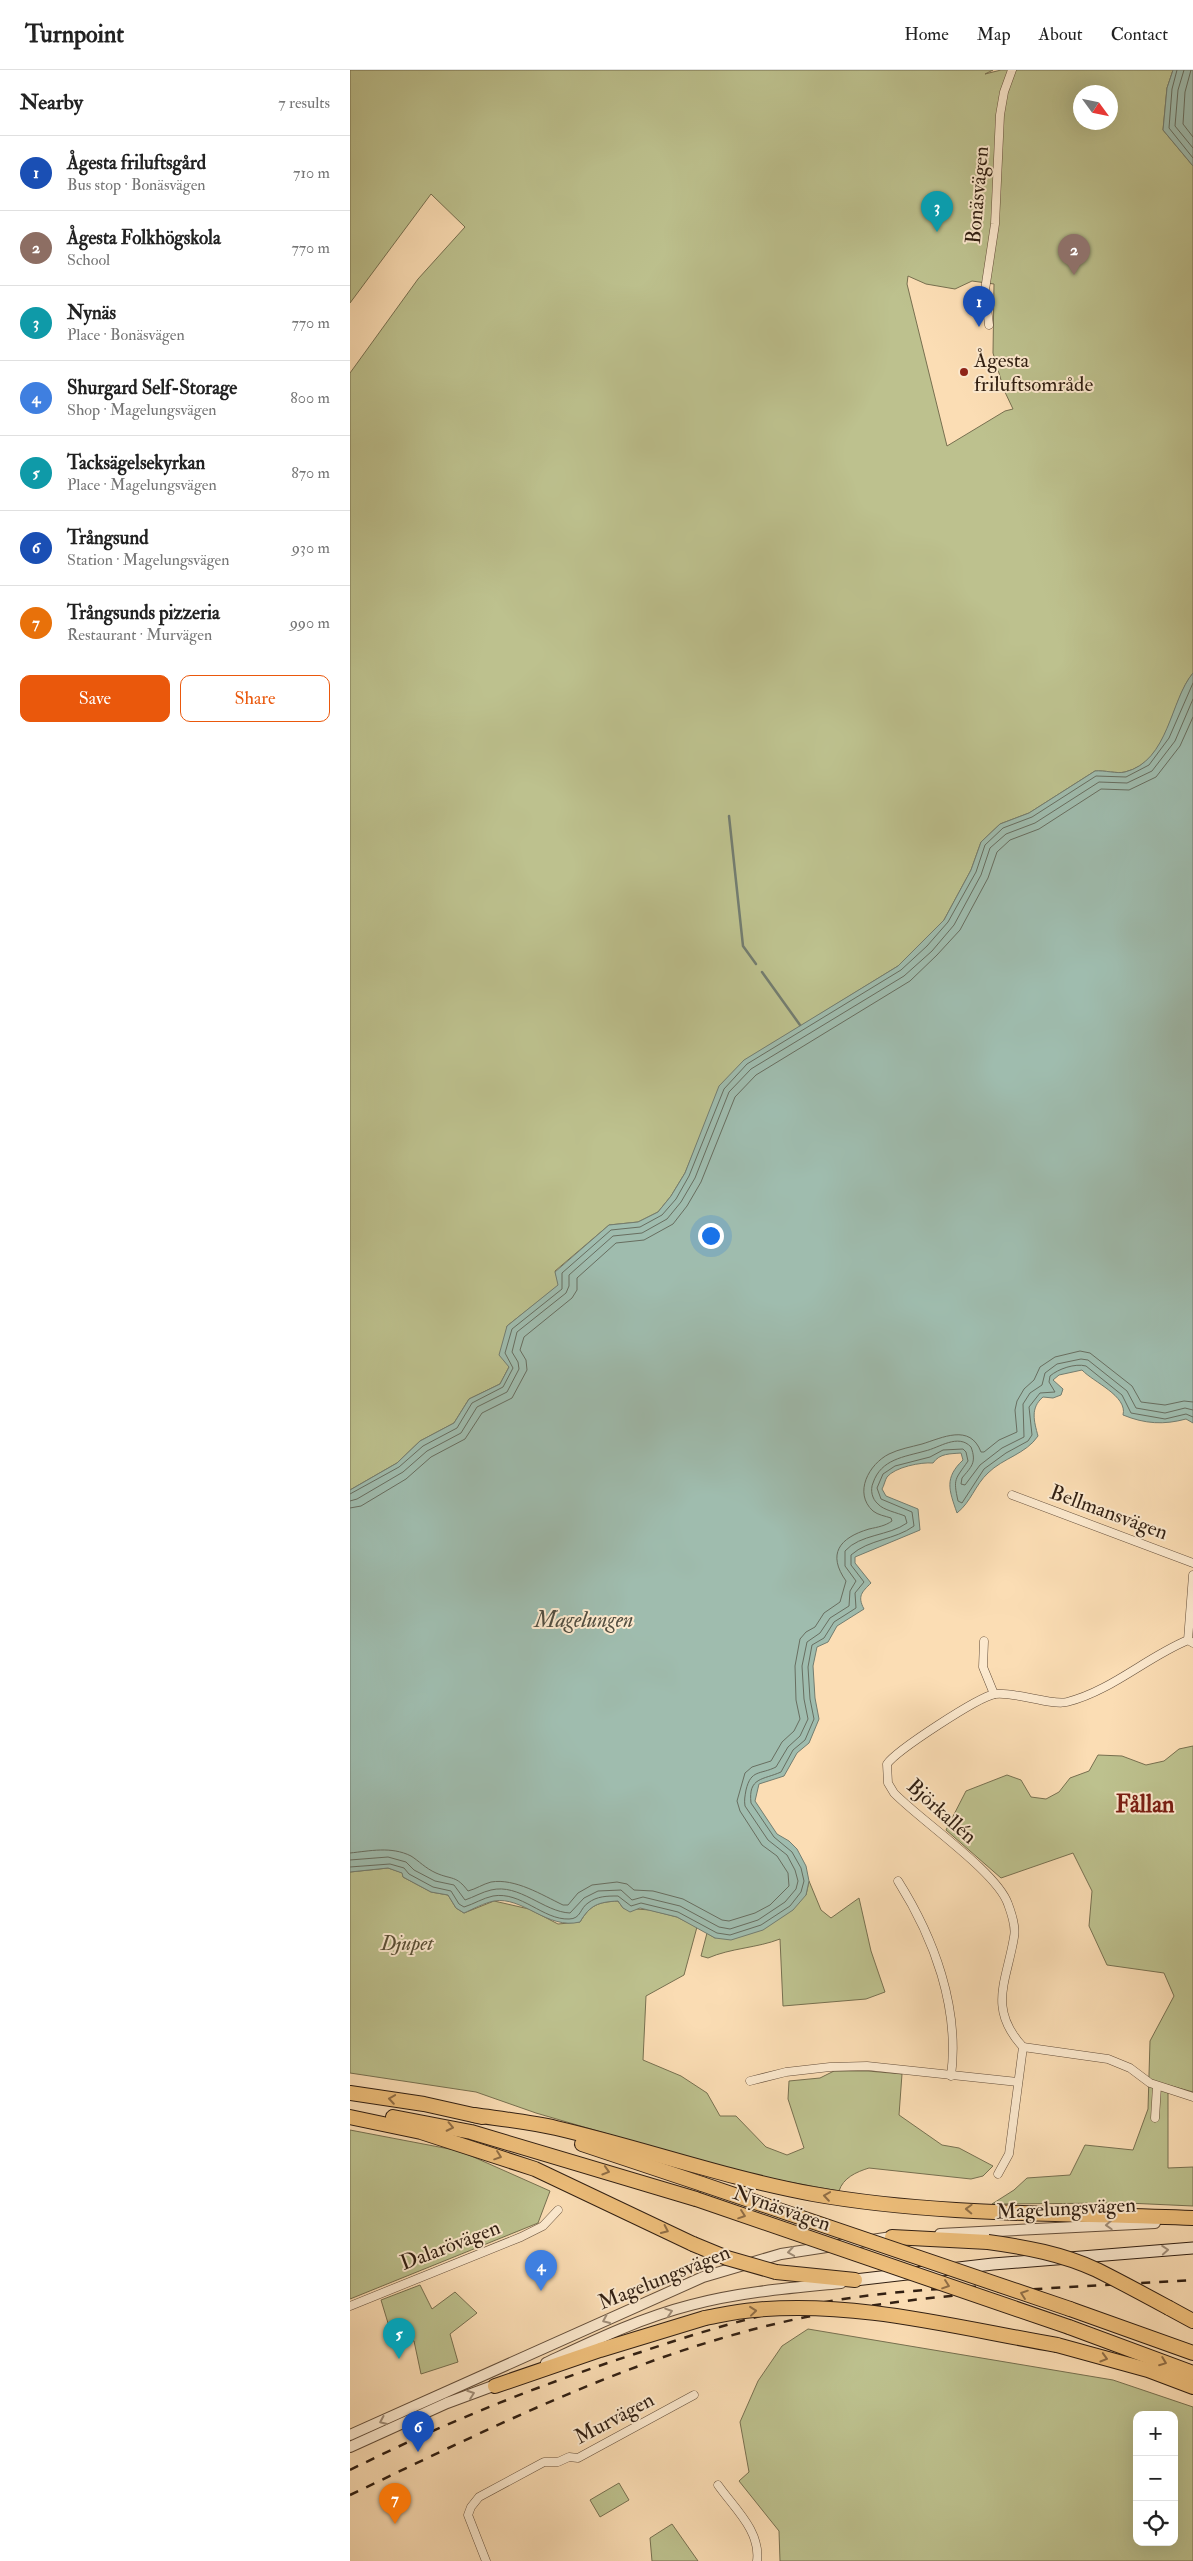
<!DOCTYPE html>
<meta charset="utf-8">
<style>
:root{--surface:#fff;--page:#f6f6f6;--text:#222;--muted:#767676;--line:#e0e0e0;--accent:#ea580c}
body{margin:0;font-family:"IM FELL Double Pica",serif;background:var(--page);color:var(--text)}
.controls{position:absolute;right:15px;bottom:15px;display:grid;overflow:hidden;border-radius:10px;box-shadow:0 5px 20px #0002}
.controls button{width:45px;height:45px;display:grid;place-items:center;padding:0;border:0;border-bottom:1px solid var(--line);background:var(--surface);color:var(--text);font:25px sans-serif}
.compass{position:absolute;left:723px;top:15px;width:45px;height:45px;border-radius:50%;background:var(--surface);box-shadow:0 5px 20px #0002;rotate:123deg}
.you{position:absolute;left:360px;top:1165px;width:18px;height:18px;margin:-12px;border:4px solid #fff;border-radius:50%;background:#1a73e8;box-shadow:0 0 0 8px #1a73e833}
.badge{display:grid;place-items:center;width:32px;height:32px;border-radius:50%;background:var(--accent);color:#fff;font-size:16px;font-weight:700}
.pin{position:absolute;translate:-50% -41px;filter:drop-shadow(0 1px 2px #0008)}
.pin::after{content:'';position:absolute;top:26px;width:18px;height:15px;background:inherit;clip-path:polygon(0 0,100% 0,50% 100%)}
.list{margin:0;padding:0;list-style:none}
h2{display:flex;justify-content:space-between;align-items:center;height:65px;margin:0;padding:0 20px;font-size:21px}
h2 small{font-size:16px;font-weight:400;color:var(--muted)}
.list li{display:grid;grid-template-columns:32px 1fr auto;gap:15px;align-items:center;box-sizing:border-box;height:75px;padding:0 20px;border-top:1px solid var(--line)}
.list b{display:block;font-size:19px;white-space:nowrap}
.list p{margin:0;font-size:16px;white-space:nowrap;color:var(--muted)}
.list em{font-size:16px;font-style:normal;color:var(--muted)}
.actions{display:flex;gap:10px;padding:15px 20px}
.actions a{flex:1;padding:11px 0;border:1px solid var(--accent);border-radius:10px;text-align:center;font-size:18px;color:var(--accent)}
.actions .main{background:var(--accent);color:#fff}
.icon{flex:none;width:28px;height:28px;fill:none;stroke:currentColor;stroke-width:2;stroke-linecap:round;stroke-linejoin:round}
.map{position:relative;flex:none;width:843px;height:2491px;overflow:hidden}
header{display:flex;align-items:center;gap:30px;box-sizing:border-box;height:70px;padding:0 25px;background:var(--surface);border-bottom:1px solid var(--line)}
header strong{font-size:24px}
nav{display:flex;gap:28px;margin-inline-start:auto;font-size:18px}
main{display:flex}
aside{flex:1;background:var(--surface)}
.map>svg:first-child{display:block}
</style>
<header>
<strong>Turnpoint</strong>
<nav><a>Home</a><a>Map</a><a>About</a><a>Contact</a></nav>
</header>
<main>
<aside>
<h2>Nearby<small>7 results</small></h2>
<ul class="list">
<li><span class="badge" style="background:#1a4fb4">1</span><div><b>Ågesta friluftsgård</b><p>Bus stop · Bonäsvägen</p></div><em>710 m</em></li>
<li><span class="badge" style="background:#8d6e63">2</span><div><b>Ågesta Folkhögskola</b><p>School</p></div><em>770 m</em></li>
<li><span class="badge" style="background:#0f9aa8">3</span><div><b>Nynäs</b><p>Place · Bonäsvägen</p></div><em>770 m</em></li>
<li><span class="badge" style="background:#3f7fe0">4</span><div><b>Shurgard Self-Storage</b><p>Shop · Magelungsvägen</p></div><em>800 m</em></li>
<li><span class="badge" style="background:#0f9aa8">5</span><div><b>Tacksägelsekyrkan</b><p>Place · Magelungsvägen</p></div><em>870 m</em></li>
<li><span class="badge" style="background:#1a4fb4">6</span><div><b>Trångsund</b><p>Station · Magelungsvägen</p></div><em>930 m</em></li>
<li><span class="badge" style="background:#e8710a">7</span><div><b>Trångsunds pizzeria</b><p>Restaurant · Murvägen</p></div><em>990 m</em></li>
</ul>
<div class="actions"><a class="main">Save</a><a>Share</a></div>
</aside>
<div class="map">
<svg width="843" height="2491" viewBox="0 0 843 2491">
<rect width="100%" height="100%" fill="#fbddb4"/>
<filter id="stains"><feTurbulence type="fractalNoise" baseFrequency=".004" numOctaves="4"/><feColorMatrix values="0 0 0 0 .2 0 0 0 0 .09 0 0 0 0 .02 0 0 0 .5 -.17"/></filter>
<radialGradient id="worn" r=".72"><stop offset=".6" stop-color="#630" stop-opacity="0"/><stop offset="1" stop-color="#630" stop-opacity=".3"/></radialGradient>
<!-- green -->
<g fill="#bdc18e" stroke="#777050" fill-rule="evenodd">
<path d="M0,0H643L635,4L651,0H823L817,18L813,60L843,96V603C820,631 820,691 775,702C767,704 754,700 745,701L679,743L650,754L631,772L621,800L594,850L548,896L394,991L352,1062L335,1103L321,1126L308,1142L288,1152L259,1155L205,1201L209,1215L157,1256L159,1297L150,1314L119,1329L104,1353L70,1371L47,1393L0,1420V303L68,209L115,157L81,124L0,233ZM730,22H760V52H730ZM558,206L576,214L605,219L622,211L644,214L643,283L654,320L663,339L655,341L597,376L557,214Z"/>
<path d="M843,1676V2022L818,2015V2098L843,2097V2136L777,2133L642,2134L664,2120L677,2108L720,2105L735,2075L783,2080L798,2039L800,1971L824,1926L814,1903L757,1895L739,1856L742,1821L723,1783L651,1808L596,1760L616,1721L657,1705L671,1710L681,1727L696,1729L709,1722L720,1708L739,1701L748,1685L772,1686L796,1695L814,1691L829,1679Z"/>
<path d="M38,1798L53,1803V1807L81,1822L98,1825L106,1838L114,1843L144,1831L179,1839L208,1854L230,1852C240,1835 248,1832 268,1831L273,1838L300,1840L327,1847L347,1857L334,1905L296,1926L293,1990L331,2006L357,2023L370,2046H386L416,2077L437,2085L454,2078L438,2029L439,2011L470,2008L484,2001H518L552,2004L549,2045L592,2075L609,2078L643,2096L633,2106L621,2109L519,2098C506,2102 493,2108 489,2121L395,2104L186,2043L126,2022L0,2003V1802Z"/>
<path d="M459,1811L471,1840L481,1848L509,1828L521,1881L535,1922L516,1929L433,1936L430,1869C407,1878 381,1878 358,1888L351,1886L357,1863L365,1868L456,1825Z"/>
<path d="M0,2060L110,2081L200,2121L188,2153L0,2229Z"/>
<path d="M70,2215L82,2239L105,2222L127,2243L100,2264L108,2292L71,2304L64,2271L41,2263L31,2230Z"/>
<path d="M458,2259L763,2310L843,2337V2491H430L429,2461L389,2411L399,2402L390,2352L408,2311L432,2276ZM787,2345H824V2472H787Z"/>
<path d="M269,2413L279,2430L250,2447L240,2430Z"/>
<path d="M322,2454L348,2491H302L300,2468Z"/>
</g>
<!-- water -->
<g fill="#9fbcae" stroke="#737d70">
<path d="M823,0H843V96L813,60L817,18Z"/>
<path d="M843,603V1353L836,1349C814,1355 795,1354 773,1345C778,1326 743,1312 732,1300L709,1305L703,1310L713,1319L711,1325L703,1328L693,1327C680,1338 684,1351 688,1366C676,1384 653,1388 638,1403C625,1415 621,1432 607,1443C599,1420 594,1408 613,1390L611,1383C600,1384 590,1383 583,1393C571,1392 545,1397 537,1407C535,1410 534,1416 532,1419L536,1426L568,1439L570,1460L505,1487V1493L521,1513C512,1522 507,1526 514,1539L487,1556L478,1572L467,1577L463,1596L465,1628L469,1649L459,1673L447,1683L434,1706L409,1714L405,1731L427,1764L439,1771L447,1779L456,1796L459,1811L456,1825L443,1840L413,1860L381,1870L365,1868L327,1847L290,1838L280,1842L273,1838L268,1831C248,1832 240,1835 230,1852C197,1860 173,1826 144,1831C134,1833 123,1839 114,1843L106,1838L98,1825L81,1822L53,1807L52,1803L38,1798L0,1802V1420L47,1393L70,1371L104,1353L119,1329L150,1314L159,1297L149,1285L157,1256L208,1215L205,1202L259,1155L288,1152L308,1142L321,1126L335,1103L369,1016L394,990L548,896L594,850L621,800L631,772L650,754L679,743L745,701C754,700 767,704 775,702C819,691 820,630 843,603Z"/>
</g>
<g fill="none" stroke-linecap="round" stroke-linejoin="round">
<!-- shore -->
<g stroke="#686e60" stroke-width="1">
<path d="M827,0L822,19L819,58L843,88"/>
<path d="M834,0L828,20L825,56L843,78"/>
<path d="M841,0L835,22L833,54L843,67"/>
<path d="M0,1424L49,1397L73,1376L107,1358L122,1333L153,1317L163,1298L155,1283L162,1259L212,1219V1203L261,1160L290,1157L312,1145L326,1129L339,1106L374,1019L397,994L551,900L577,876L598,852L626,802L635,775L653,758L682,747L746,706L776,707L799,695L819,668L843,613"/>
<path d="M0,1431L7,1429L53,1402L77,1381L111,1363L127,1337L157,1322L169,1299L168,1292L162,1282L167,1262L216,1223L219,1216V1205L263,1166L292,1163L317,1149L331,1132L345,1108L379,1022L401,999L554,906L582,881L604,855L631,805L640,778L656,764L685,753L749,712L777,713L802,701L825,671L843,629"/>
<path d="M0,1438L11,1436L56,1409L81,1387L115,1369L132,1343L162,1328L177,1300L176,1290L170,1280L174,1267L222,1228L227,1220V1208L266,1173L294,1170L323,1154L337,1136L351,1112L385,1027L406,1005L560,911L587,885L610,860L638,808L647,782L660,770L689,759L751,719L779,720L806,707L830,676L843,647"/>
<path d="M0,1783C20,1781 41,1776 61,1786C69,1791 75,1798 86,1803C102,1810 106,1805 118,1821C126,1819 133,1814 141,1812C165,1808 192,1825 213,1835H218L228,1823L242,1815L267,1812L277,1814L284,1820L303,1821L333,1829L372,1850L379,1851L405,1843L420,1835L439,1816L438,1803L427,1786L412,1775L390,1741L387,1731L395,1703L402,1697L421,1691L432,1672L444,1661L450,1649L446,1630L445,1596L450,1569L456,1562L465,1557L474,1543L490,1532L496,1511C477,1484 489,1468 519,1459C528,1457 535,1456 542,1451L541,1448C535,1446 528,1445 523,1441C503,1423 519,1394 539,1384C549,1379 561,1377 572,1374C592,1368 620,1353 631,1382H634L649,1370L667,1362L665,1340L667,1331L674,1319L684,1310L690,1297L705,1287L730,1281L740,1283L782,1316L791,1332L815,1335L834,1331L843,1332"/>
<path d="M0,1790L38,1787L56,1792L64,1800L85,1811L104,1815L115,1830C124,1827 132,1822 141,1820C169,1813 194,1842 220,1843L234,1828L248,1821L271,1820L282,1830L293,1827L330,1836L369,1857L380,1859L408,1850L435,1832L446,1819L448,1811L445,1800L437,1785L418,1770L395,1736C394,1730 395,1726 396,1720C401,1699 410,1705 426,1697L438,1677L450,1666L458,1649L454,1629L452,1596L457,1572L470,1563L480,1548L499,1536L500,1521L506,1511L495,1496V1481C510,1464 539,1466 557,1453L555,1446C548,1443 533,1440 528,1434C522,1429 520,1420 523,1413C531,1389 554,1387 575,1381C589,1378 608,1363 621,1377C627,1393 621,1397 612,1408L611,1414L615,1415L630,1395L652,1378L674,1367L673,1334L680,1323L692,1315L695,1303L707,1294L731,1289L738,1290L777,1321L786,1338L815,1343L835,1338L843,1340"/>
<path d="M0,1797L40,1794L54,1798L59,1804L83,1817L101,1821L109,1834L114,1837C124,1834 133,1828 143,1826C171,1821 193,1850 219,1849C231,1849 230,1838 238,1833C247,1826 257,1826 268,1826L281,1836L291,1833L328,1842L367,1863L380,1865L411,1855L440,1836L451,1822L454,1811L451,1798L442,1782L424,1767L401,1733C398,1707 413,1710 431,1702L443,1680L455,1670L464,1649L460,1629L458,1597L462,1575L474,1568L484,1552L506,1538L505,1523L514,1512L501,1495V1485C519,1469 545,1470 564,1456L562,1442L531,1429L527,1418L533,1404L545,1396L580,1387L593,1380L613,1379L616,1382L618,1391C605,1410 603,1408 608,1431L612,1433L634,1399L656,1383L678,1371L682,1365L679,1337L690,1323L705,1322L699,1312L700,1306C708,1299 725,1293 736,1296L772,1325L781,1343L815,1349L836,1344L843,1347"/>
</g>
<!-- stream -->
<g stroke="#737d70" stroke-width="2.5">
<path d="M379,746L393,876L406,894"/>
<path d="M412,902L450,955"/>
</g>
<defs>
<g id="minor">
<path d="M639,255L635,220L645,154L650,45L654,22L662,0"/>
<path d="M662,1425L843,1493"/>
<path d="M838,1570L843,1505"/>
<path d="M634,1571L633,1597L644,1624"/>
<path d="M548,1811C584,1868 610,1938 601,2006"/>
<path d="M673,1977C637,1938 657,1911 664,1867C666,1858 661,1842 658,1834C647,1802 570,1750 544,1723L538,1713L537,1694C547,1680 628,1627 645,1624C663,1621 702,1636 717,1632C761,1621 797,1587 838,1570L843,1573"/>
<path d="M673,1977L758,1989L780,1998L800,2013L843,2027"/>
<path d="M400,2011L436,2002L480,1997L517,1996L668,2012"/>
<path d="M805,2048L807,2016"/>
<path d="M648,2104L659,2084L673,1977"/>
<path d="M0,2236L171,2167L193,2156L208,2140"/>
<path d="M368,2415C384,2438 411,2461 407,2491"/>
<path d="M136,2491L118,2445L121,2437L129,2427L194,2392H208L219,2387L228,2388L344,2325"/>
</g>
<g id="tertiary">
<path d="M590,2164L805,2153"/>
<path d="M196,2293C243,2271 290,2248 341,2235C390,2222 440,2218 491,2213"/>
<path d="M0,2365L353,2207L431,2184L548,2166"/>
<path d="M0,2377L97,2333L151,2313"/>
</g>
<path id="secondary" d="M505,2210L643,2194L843,2178"/>
<g id="motorway">
<path d="M0,2023L74,2034L132,2047"/>
<path d="M124,2045C152,2049 180,2052 206,2058C292,2078 376,2108 463,2124C587,2146 717,2143 843,2148"/>
<path d="M0,2047L71,2062L185,2099L343,2174"/>
<path d="M43,2047L121,2062L346,2129"/>
<path d="M232,2074L352,2114"/>
<path d="M542,2167L638,2172"/>
<path d="M426,2202L505,2210"/>
<path d="M819,2238L843,2251"/>
<path d="M720,2239L843,2283"/>
<path d="M719,2257L843,2303"/>
<path d="M707,2275L798,2300L843,2317"/>
<path d="M145,2316L250,2280L355,2248"/>
</g>
</defs>
<!-- minor casing -->
<use href="#minor" stroke="#644e3a" stroke-width="9"/>
<!-- tertiary casing -->
<use href="#tertiary" stroke="#644e3a" stroke-width="12"/>
<!-- secondary casing -->
<use href="#secondary" stroke="#311f12" stroke-width="13"/>
<!-- motorway casing -->
<use href="#motorway" stroke="#311f12" stroke-width="16"/>
<!-- minor -->
<use href="#minor" stroke="#fce9ce" stroke-width="8"/>
<!-- tertiary -->
<use href="#tertiary" stroke="#fce9ce" stroke-width="10"/>
<!-- secondary -->
<use href="#secondary" stroke="#fce9ce" stroke-width="11"/>
<!-- motorway -->
<use href="#motorway" stroke="#eebe7a" stroke-width="14"/>
<!-- rail -->
<g stroke="#311f12" stroke-width="2.5" stroke-dasharray="9 9" stroke-linecap="butt">
<path d="M0,2400C94,2353 191,2314 291,2282C353,2261 416,2242 481,2231C533,2222 586,2219 639,2216"/>
<path d="M0,2425C147,2355 295,2280 456,2247C583,2221 714,2218 843,2210"/>
</g>
<defs>
<g id="motorway-bridge">
<path d="M352,2114L720,2239"/>
<path d="M346,2129L719,2257"/>
<path d="M638,2172C675,2177 713,2184 747,2200C771,2212 795,2225 819,2238"/>
<path d="M343,2174L377,2188L426,2202"/>
<path d="M355,2248C371,2245 388,2241 404,2240C505,2230 608,2258 707,2275"/>
</g>
</defs>
<!-- motorway-bridge casing -->
<use href="#motorway-bridge" stroke="#311f12" stroke-width="16" stroke-linecap="butt"/>
<!-- motorway-bridge -->
<use href="#motorway-bridge" stroke="#eebe7a" stroke-width="14"/>
</g>
<!-- one-way arrows -->
<defs><path id="oneway-chevron" d="M-2-3.5L2.5 0L-2 3.5" fill="none" stroke-width="1.6" stroke-linecap="round" stroke-linejoin="round" transform="scale(1.25)"/></defs>
<g stroke="#906e46">
<use href="#oneway-chevron" transform="translate(42 2029) rotate(-171)"/>
<use href="#oneway-chevron" transform="translate(100 2057) rotate(12)"/>
<use href="#oneway-chevron" transform="translate(148 2086) rotate(19)"/>
<use href="#oneway-chevron" transform="translate(256 2101) rotate(17)"/>
<use href="#oneway-chevron" transform="translate(477 2126) rotate(-172)"/>
<use href="#oneway-chevron" transform="translate(619 2139) rotate(-178)"/>
<use href="#oneway-chevron" transform="translate(392 2145) rotate(19)"/>
<use href="#oneway-chevron" transform="translate(315 2160) rotate(25)"/>
<use href="#oneway-chevron" transform="translate(596 2215) rotate(19)"/>
<use href="#oneway-chevron" transform="translate(674 2224) rotate(-161)"/>
<use href="#oneway-chevron" transform="translate(403 2241) rotate(-6)"/>
<use href="#oneway-chevron" transform="translate(754 2288) rotate(16)"/>
<use href="#oneway-chevron" transform="translate(813 2292) rotate(21)"/>
</g>
<g stroke="#a18e79">
<use href="#oneway-chevron" transform="translate(759 2155) rotate(177)"/>
<use href="#oneway-chevron" transform="translate(815 2180) rotate(-4)"/>
<use href="#oneway-chevron" transform="translate(441 2182) rotate(171)"/>
<use href="#oneway-chevron" transform="translate(319 2242) rotate(-18)"/>
<use href="#oneway-chevron" transform="translate(256 2250) rotate(156)"/>
<use href="#oneway-chevron" transform="translate(121 2324) rotate(-20)"/>
<use href="#oneway-chevron" transform="translate(33 2351) rotate(156)"/>
</g>
<!-- markers -->
<circle fill="#8f2418" stroke="#fce9ce" stroke-width="2" cx="614" cy="302" r="5"/>
<g text-anchor="middle" stroke-width="4" stroke-linejoin="round" paint-order="stroke">
<!-- street labels -->
<g font-size="21" fill="#311f12" stroke="#fce9ce">
<text transform="translate(627 125) rotate(-85)" y="7">Bonäsvägen</text>
<text transform="translate(759 1442) rotate(20)" y="7">Bellmansvägen</text>
<text transform="translate(592 1741) rotate(42)" y="7">Björkallén</text>
<text transform="translate(432 2138) rotate(19)" y="7">Nynäsvägen</text>
<text transform="translate(716 2138) rotate(-3)" y="7">Magelungsvägen</text>
<text transform="translate(100 2175) rotate(-21)" y="7">Dalarövägen</text>
<text transform="translate(314 2207) rotate(-22)" y="7">Magelungsvägen</text>
<text transform="translate(264 2348) rotate(-28)" y="7">Murvägen</text>
</g>
<!-- poi labels -->
<g font-size="21" fill="#311f12" stroke="#fce9ce" text-anchor="start">
<text x="624" y="297">Ågesta<tspan x="624" dy="24">friluftsområde</tspan></text>
</g>
<!-- park labels -->
<g font-size="21" font-style="italic" fill="#5b5037" stroke="#fce9ce">
<text x="57" y="1880">Djupet</text>
</g>
<!-- water labels -->
<g font-size="22" font-style="italic" fill="#524e41" stroke="#fce9ce">
<text x="234" y="1557">Magelungen</text>
</g>
<!-- quarter labels -->
<g font-size="24" font-weight="bold" fill="#7a1f14" stroke="#fce9ce">
<text x="795" y="1742">Fållan</text>
</g>
</g>
<rect width="100%" height="100%" filter="url(#stains)"/>
<rect width="100%" height="100%" fill="url(#worn)"/>
</svg>
<div class="controls">
<button>+</button>
<button>−</button>
<button><svg class="icon" aria-label="locate" viewBox="0 0 24 24"><circle cx="12" cy="12" r="6"/><path d="M12 2v4M12 18v4M2 12h4M18 12h4"/></svg></button>
</div>
<svg class="compass" viewBox="-18 -18 36 36"><path d="M0-13l5 13h-10z" fill="#e53935"/><path d="M0 13l5-13h-10z" fill="#767676"/></svg>
<div class="you"></div>
<div class="pin badge" style="left:629px;top:257px;background:#1a4fb4">1</div>
<div class="pin badge" style="left:724px;top:205px;background:#8d6e63">2</div>
<div class="pin badge" style="left:587px;top:162px;background:#0f9aa8">3</div>
<div class="pin badge" style="left:191px;top:2221px;background:#3f7fe0">4</div>
<div class="pin badge" style="left:49px;top:2289px;background:#0f9aa8">5</div>
<div class="pin badge" style="left:68px;top:2382px;background:#1a4fb4">6</div>
<div class="pin badge" style="left:45px;top:2454px;background:#e8710a">7</div>
</div>
</main>
